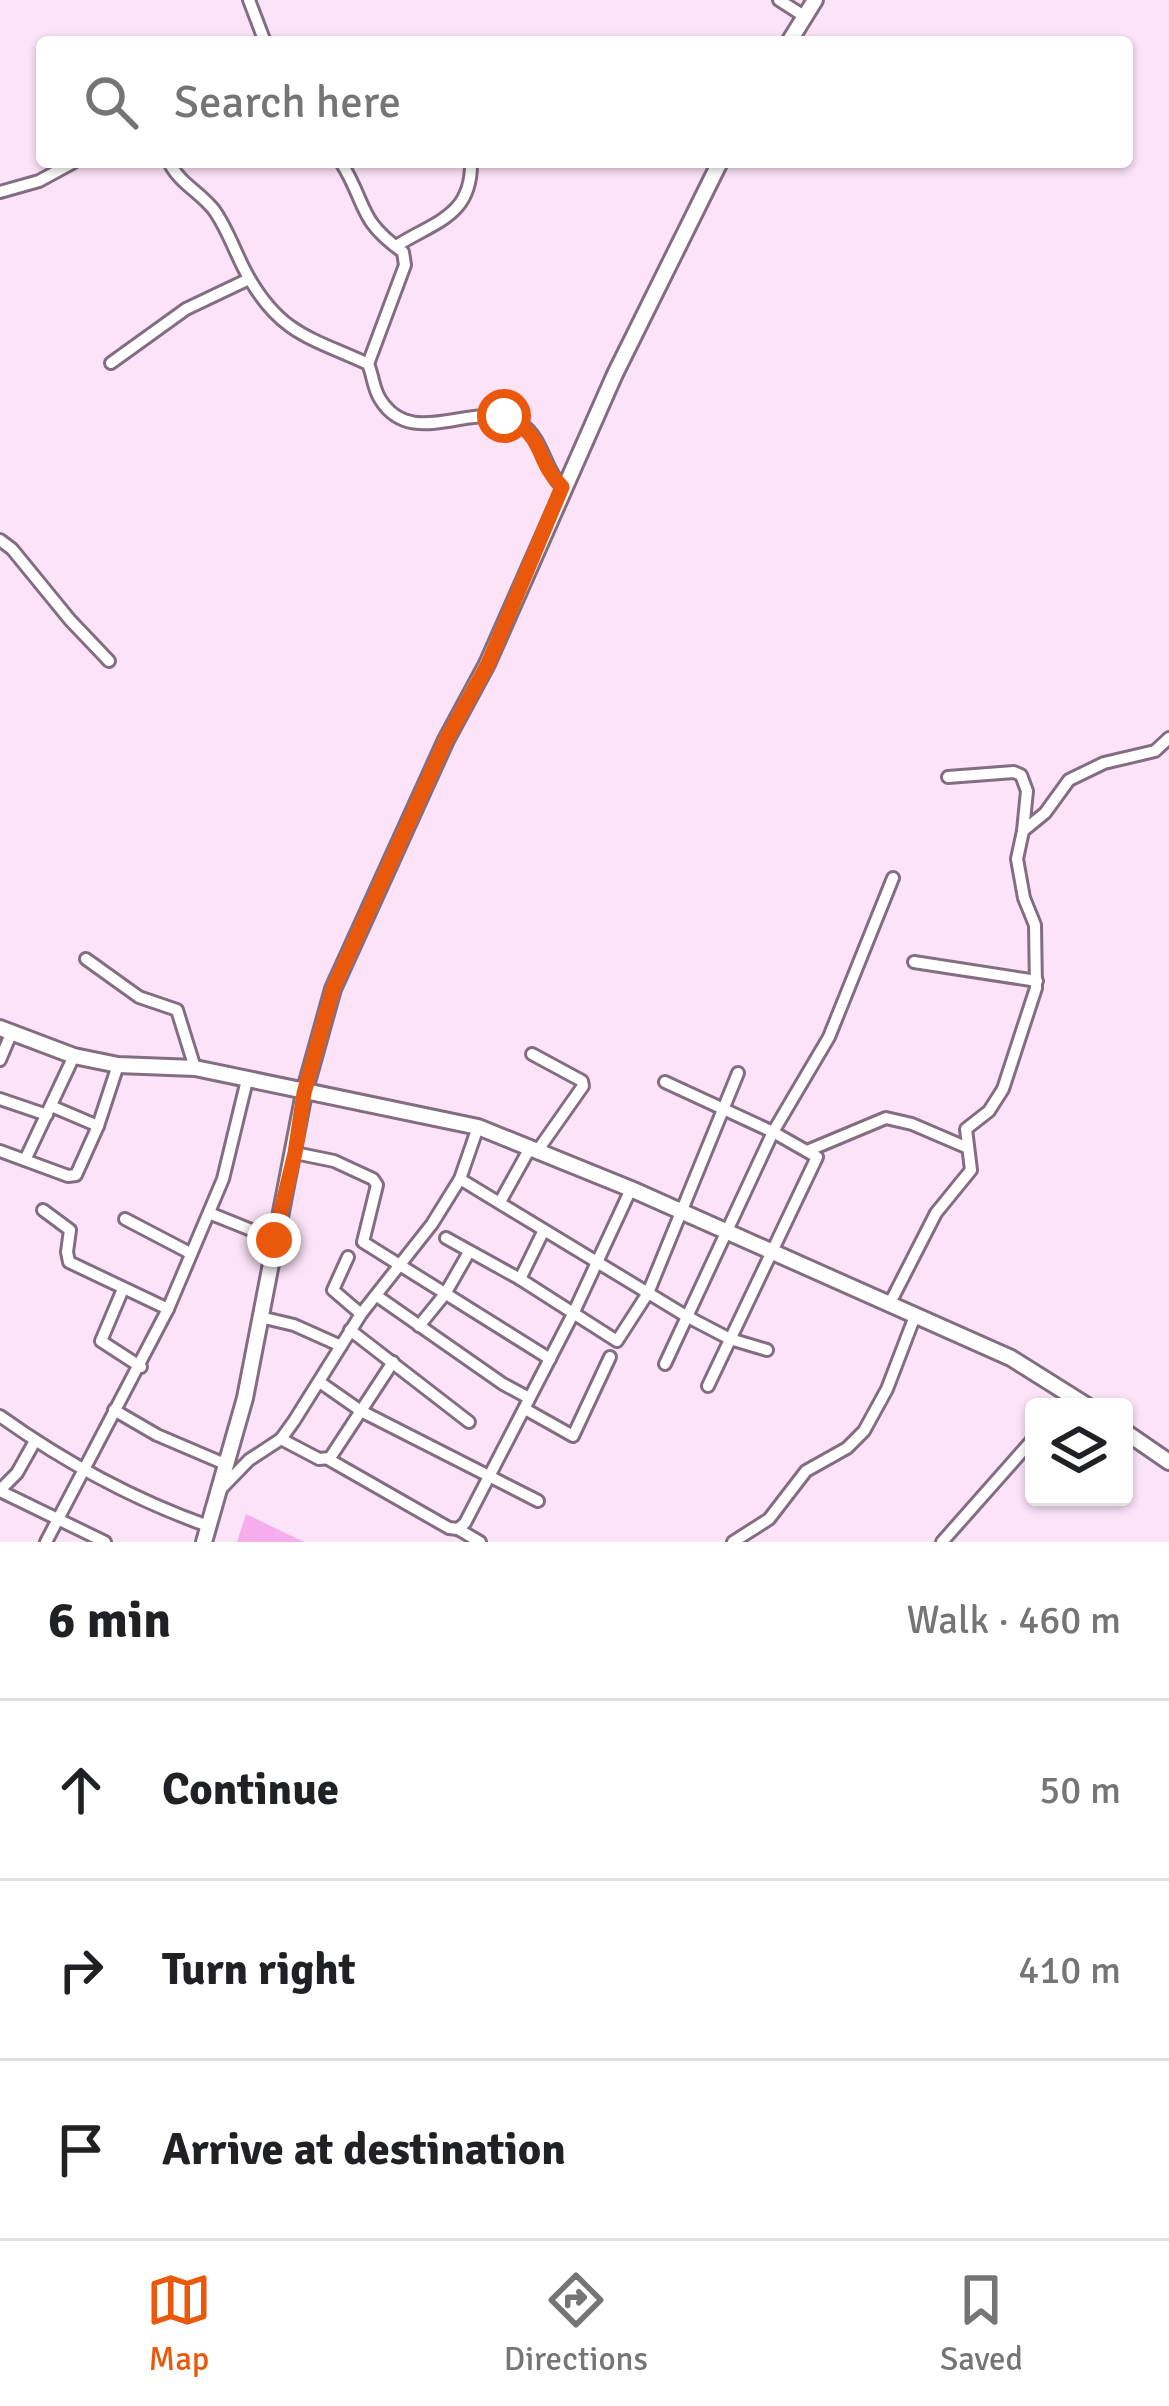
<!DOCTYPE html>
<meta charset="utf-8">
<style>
:root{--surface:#fff;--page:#f6f6f6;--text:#202124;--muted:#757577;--line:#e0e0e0;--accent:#ea580c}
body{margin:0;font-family:Signika,sans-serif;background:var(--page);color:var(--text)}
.controls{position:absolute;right:36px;bottom:36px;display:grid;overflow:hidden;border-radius:12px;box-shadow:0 3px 9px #0004}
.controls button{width:108px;height:108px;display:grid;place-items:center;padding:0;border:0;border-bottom:3px solid var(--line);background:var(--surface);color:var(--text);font:60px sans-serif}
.stop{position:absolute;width:36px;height:36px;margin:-27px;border:9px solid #ea580c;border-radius:50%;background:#fff}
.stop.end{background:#ea580c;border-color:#fff;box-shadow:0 3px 12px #0008}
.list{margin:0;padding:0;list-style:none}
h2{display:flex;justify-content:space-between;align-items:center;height:156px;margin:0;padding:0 48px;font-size:51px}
h2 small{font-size:39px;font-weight:400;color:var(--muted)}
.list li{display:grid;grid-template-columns:78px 1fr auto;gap:36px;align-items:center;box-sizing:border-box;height:180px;padding:0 48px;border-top:3px solid var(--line)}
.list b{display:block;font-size:45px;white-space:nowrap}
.list em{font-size:39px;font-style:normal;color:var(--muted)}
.icon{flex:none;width:66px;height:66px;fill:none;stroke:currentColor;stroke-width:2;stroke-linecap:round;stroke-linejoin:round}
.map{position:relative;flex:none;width:1169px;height:1542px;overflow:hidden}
.search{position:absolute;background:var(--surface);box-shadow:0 3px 9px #0004;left:36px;right:36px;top:36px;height:132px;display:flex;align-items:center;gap:30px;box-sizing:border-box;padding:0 42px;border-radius:12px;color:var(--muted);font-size:45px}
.sheet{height:696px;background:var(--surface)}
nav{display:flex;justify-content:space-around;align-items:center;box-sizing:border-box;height:168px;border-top:3px solid var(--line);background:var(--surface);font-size:33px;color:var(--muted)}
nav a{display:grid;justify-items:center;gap:6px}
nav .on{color:var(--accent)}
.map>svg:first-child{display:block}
</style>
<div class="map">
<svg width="1169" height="1542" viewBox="0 0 1169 1542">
<rect width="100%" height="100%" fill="#fce3f8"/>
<!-- green -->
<path fill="#f5aded" d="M246,1514L304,1542H237Z"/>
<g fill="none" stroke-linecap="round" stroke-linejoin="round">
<defs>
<g id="minor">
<path d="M249,0L265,42"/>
<path d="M779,0L804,16"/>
<path d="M169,162C179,183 200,192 214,210C229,231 236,256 249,278C282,335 312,338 368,364C373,375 373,388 380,399C413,453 477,396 521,424C543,438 544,469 562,487"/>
<path d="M341,162C368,206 357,219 403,252L405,265L368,364"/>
<path d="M0,192L39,181L74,162"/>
<path d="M396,246C436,221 472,216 471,162"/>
<path d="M111,363L186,309L249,279"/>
<path d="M0,540L12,549L70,620L109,661"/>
<path d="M948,777L1014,772L1021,775L1027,791L1023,831"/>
<path d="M86,959L139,997L177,1010L195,1068"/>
<path d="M914,962L1037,981"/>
<path d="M532,1054L582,1081L583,1086L538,1150"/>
<path d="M0,1060L11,1034"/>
<path d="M665,1082L773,1132L817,1157L708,1386"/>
<path d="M0,1099L47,1115"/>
<path d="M51,1106L98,1126"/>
<path d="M0,1151L68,1176L76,1175L98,1126L118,1065"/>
<path d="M807,1151L886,1118L912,1124L968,1148"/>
<path d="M295,1153L334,1161L373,1179L377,1185L363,1242L550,1359"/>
<path d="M25,1160L74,1056"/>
<path d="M460,1179L686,1316L730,1339L767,1350"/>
<path d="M500,1202L530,1148"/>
<path d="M43,1210L70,1230L67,1252L69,1262L168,1309"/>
<path d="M209,1213L274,1239"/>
<path d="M125,1219L190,1253"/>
<path d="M446,1238L520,1279L617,1341L648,1293L738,1073"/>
<path d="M348,1257L333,1290L361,1314"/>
<path d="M520,1279L543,1232"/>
<path d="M123,1289L101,1341L141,1367"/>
<path d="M377,1296L503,1384L529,1398"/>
<path d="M889,1305L936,1213L971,1170L966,1129L989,1111L1003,1089L1036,988L1035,925L1024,898L1017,859L1023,831L1045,813L1069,780L1104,763L1155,751L1169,738"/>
<path d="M260,1317L294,1325L341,1346"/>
<path d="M419,1326L445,1294L469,1252"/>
<path d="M350,1330L469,1422"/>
<path d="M665,1364L773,1132L829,1037L893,878"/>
<path d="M321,1383L361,1411L538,1501"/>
<path d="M525,1409L573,1436L610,1357"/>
<path d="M114,1410L157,1435L225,1464"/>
<path d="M0,1416C63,1461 135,1500 208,1526"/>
<path d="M281,1439L319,1459L330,1458L393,1362"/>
<path d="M328,1459L449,1528L458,1529L465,1523L573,1314L631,1189"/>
<path d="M0,1490L17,1473L35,1441"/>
<path d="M0,1491L105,1542"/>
<path d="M219,1491L249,1460L281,1439L294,1421L361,1314L432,1224L460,1179L478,1127"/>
<path d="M458,1529L480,1542"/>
<path d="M46,1542L168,1309L223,1179L247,1080"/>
<path d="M733,1542L769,1519L806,1471L847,1448L864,1431L887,1389L915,1316"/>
<path d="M942,1542L1034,1438"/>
</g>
<g id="tertiary">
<path d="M789,42L815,0"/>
<path d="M0,1028L74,1056L118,1065L195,1068L478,1127L631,1189L1011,1358L1089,1407"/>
<path d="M1124,1431L1169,1462"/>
<path d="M204,1542L245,1398L304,1093L333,989L446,740L487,664L615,374L720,162"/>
</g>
</defs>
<!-- minor casing -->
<use href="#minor" stroke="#836d80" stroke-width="16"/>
<!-- tertiary casing -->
<use href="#tertiary" stroke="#836d80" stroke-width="20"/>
<!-- minor -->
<use href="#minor" stroke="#fff" stroke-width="10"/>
<!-- tertiary -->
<use href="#tertiary" stroke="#fff" stroke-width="14"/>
</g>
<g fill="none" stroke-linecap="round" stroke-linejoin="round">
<!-- route -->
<path stroke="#ea580c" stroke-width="15" d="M274,1240L295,1153L304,1093L333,989L446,740L488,664L562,487C533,458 548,437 504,416"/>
</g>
</svg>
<div class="controls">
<button><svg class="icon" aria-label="layers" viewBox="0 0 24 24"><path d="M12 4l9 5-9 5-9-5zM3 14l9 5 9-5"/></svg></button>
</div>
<div class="stop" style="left:504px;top:416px"></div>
<div class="stop end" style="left:274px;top:1240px"></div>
<div class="search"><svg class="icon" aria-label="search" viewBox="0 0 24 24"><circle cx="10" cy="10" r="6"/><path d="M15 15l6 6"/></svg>Search here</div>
</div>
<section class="sheet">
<h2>6 min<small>Walk · 460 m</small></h2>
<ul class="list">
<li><svg class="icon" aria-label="ahead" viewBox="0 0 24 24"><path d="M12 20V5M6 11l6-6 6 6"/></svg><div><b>Continue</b></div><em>50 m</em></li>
<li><svg class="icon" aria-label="right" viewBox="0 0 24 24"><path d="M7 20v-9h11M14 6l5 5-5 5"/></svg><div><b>Turn right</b></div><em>410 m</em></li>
<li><svg class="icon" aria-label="arrive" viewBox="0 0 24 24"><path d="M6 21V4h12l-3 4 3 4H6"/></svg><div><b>Arrive at destination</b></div></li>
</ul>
</section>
<nav>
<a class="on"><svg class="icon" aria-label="map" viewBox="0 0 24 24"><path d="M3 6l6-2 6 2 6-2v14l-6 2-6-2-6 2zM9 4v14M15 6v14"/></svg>Map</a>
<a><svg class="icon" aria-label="directions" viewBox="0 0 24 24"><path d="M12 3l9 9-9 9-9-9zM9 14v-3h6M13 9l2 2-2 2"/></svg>Directions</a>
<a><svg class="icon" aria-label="saved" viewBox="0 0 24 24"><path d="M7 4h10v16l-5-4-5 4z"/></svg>Saved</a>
</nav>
